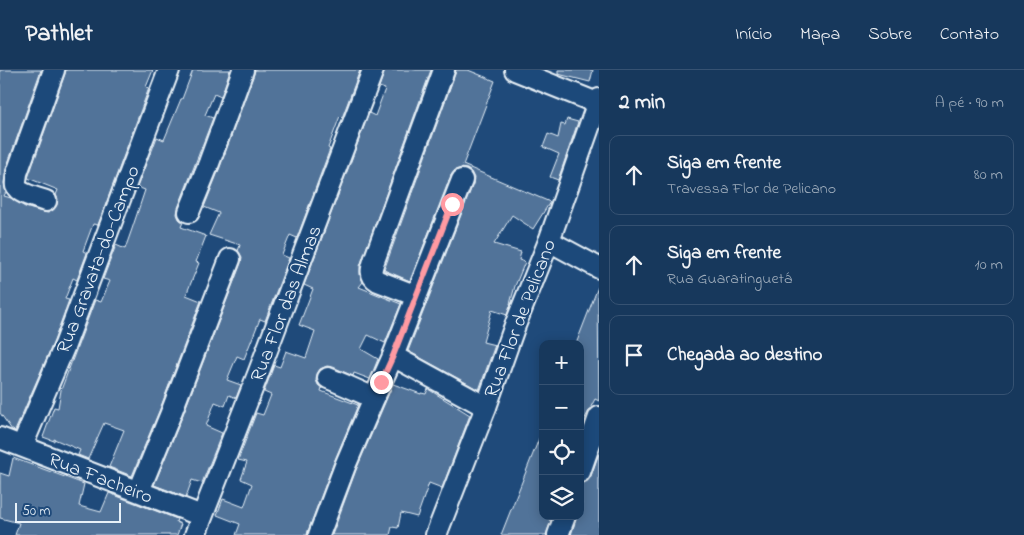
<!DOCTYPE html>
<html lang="pt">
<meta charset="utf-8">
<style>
:root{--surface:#17385c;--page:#203f62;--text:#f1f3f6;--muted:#9eacbb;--line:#365272}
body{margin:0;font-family:"Indie Flower",sans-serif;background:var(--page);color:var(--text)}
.controls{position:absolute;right:15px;bottom:15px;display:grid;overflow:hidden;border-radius:10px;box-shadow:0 2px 12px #0003}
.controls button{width:45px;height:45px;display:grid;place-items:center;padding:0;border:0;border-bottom:1px solid var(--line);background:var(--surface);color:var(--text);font:25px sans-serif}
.scale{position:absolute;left:15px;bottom:12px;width:106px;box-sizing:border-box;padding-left:5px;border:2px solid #e8f1f8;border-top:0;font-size:14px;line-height:18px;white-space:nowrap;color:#e8f1f8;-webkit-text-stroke:4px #1f4a7a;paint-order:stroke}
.stop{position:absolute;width:15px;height:15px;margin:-11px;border:4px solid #ff9aa2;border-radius:50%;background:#fff}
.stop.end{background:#ff9aa2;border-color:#fff;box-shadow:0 1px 5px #0008}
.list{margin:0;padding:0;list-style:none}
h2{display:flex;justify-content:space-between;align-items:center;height:65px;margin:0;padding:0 20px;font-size:21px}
h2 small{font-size:16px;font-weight:400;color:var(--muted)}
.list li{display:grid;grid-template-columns:32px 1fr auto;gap:15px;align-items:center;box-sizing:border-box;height:80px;margin:0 10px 10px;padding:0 10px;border:1px solid var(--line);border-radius:10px}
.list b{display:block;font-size:19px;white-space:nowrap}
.list p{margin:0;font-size:16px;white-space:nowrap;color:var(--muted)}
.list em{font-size:16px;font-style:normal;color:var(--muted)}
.icon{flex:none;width:28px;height:28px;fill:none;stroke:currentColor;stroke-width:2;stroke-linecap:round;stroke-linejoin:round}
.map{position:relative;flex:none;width:599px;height:465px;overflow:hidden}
header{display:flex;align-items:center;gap:30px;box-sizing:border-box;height:70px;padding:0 25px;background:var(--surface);border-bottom:1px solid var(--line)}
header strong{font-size:24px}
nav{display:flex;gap:28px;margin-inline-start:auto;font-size:18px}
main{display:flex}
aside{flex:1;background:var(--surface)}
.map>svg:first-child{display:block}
</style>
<header>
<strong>Pathlet</strong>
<nav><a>Início</a><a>Mapa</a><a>Sobre</a><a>Contato</a></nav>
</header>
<main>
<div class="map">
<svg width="599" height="465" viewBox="0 0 599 465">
<rect width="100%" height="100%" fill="#1f4a7a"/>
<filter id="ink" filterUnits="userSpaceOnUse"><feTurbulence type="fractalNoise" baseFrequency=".02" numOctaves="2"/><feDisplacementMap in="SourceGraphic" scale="10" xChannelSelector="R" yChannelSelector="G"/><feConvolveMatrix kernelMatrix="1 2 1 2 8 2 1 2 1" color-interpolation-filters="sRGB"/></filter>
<g filter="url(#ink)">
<!-- building -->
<g fill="#517399" stroke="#e8f1f8">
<path d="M0,0H41L6,99L4,113L6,122L4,126L11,128L25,137L42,142L48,143L53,140L57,135L58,129L56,125L58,120L28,108L65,4L66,0H153L146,17L149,18L98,155L93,154L83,181L87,183L77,210L73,208L65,229L69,230L54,271L15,361L12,360L0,343Z"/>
<path d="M193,0H230L221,27L214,24L205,45L213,48L178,138L177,144L179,149L183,152L181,157L206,166L196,192L199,193L186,225L201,231L160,339L132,406L109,397L124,360L104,353L88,389L78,385L80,380L54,369V371L43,367L54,337L58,338L61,320L95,230L101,232L110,211L103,209L116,175L125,179L132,159L145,120L137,117L150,83H151L157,67L164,70L181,29H182Z"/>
<path d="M255,0H360L342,48L340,46L328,78L330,79L297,168L290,165L282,185L289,188L265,251L260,249L244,289L237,286L227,310L241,315L236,328L229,325L225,336L215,332L206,356L222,363L202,413L192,410L186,427L154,415L182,347L241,193L242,187L238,181L240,175L209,165L219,143L204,137L220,97L254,4Z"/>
<path d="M385,0H431L360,196V205L363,212L359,217L401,234L385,273L368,265L361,279L378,289L370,309L354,303L353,306L333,297L327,296L320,299L317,304L316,310L318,315L322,318L321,321L358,335L334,392L308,461L307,465H236L240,454L217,445L223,429L244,437L252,414L241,409L247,392L238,390L256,343L263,345L271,325L264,322L274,295L280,297L286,281L306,288L315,261L299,255L313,219L304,215L369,43L375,46L385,19L379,17Z"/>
<path d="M456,0H468L495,11L463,95L550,132L533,159L512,145L494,174L521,182L519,190L525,192L515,216L510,234H511L507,245L492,240L483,272L495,275L479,320L408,281L473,114L474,108L471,102L467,99L461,98L455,100L451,105L410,211L384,200L455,4Z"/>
<path d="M558,0H593L590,12L558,4Z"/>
<path d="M567,49L578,52L558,110L550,107L559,84L543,77L548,64L558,68L561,54L565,55Z"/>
<path d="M598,217L599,331L595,329L580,358V274H576Z"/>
<path d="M393,314L421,324V323L426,324L428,319L470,345L442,418L429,413L417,447L401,443L398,458L392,457L390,465H332L356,400Z"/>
<path d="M542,361L543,362V446H551L549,450L551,451L546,465H501Z"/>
<path d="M599,383V465H571L577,446H580V437L582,433L580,432V414L587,411L591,406Z"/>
<path d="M13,388L84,414L79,436L101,442L109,423L177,449L176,452L181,454L177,465H15L19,453L0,448V403L9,406Z"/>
</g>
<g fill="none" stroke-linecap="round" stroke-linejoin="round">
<defs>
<g id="minor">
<path d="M515,0L597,33"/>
<path d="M46,131C38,128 19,124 16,116C15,112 17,107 17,103L54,0"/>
<path d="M189,142L209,93L243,0"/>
<path d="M549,171L599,198"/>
<path d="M409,223L378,211C368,205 372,197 375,188L444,0"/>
<path d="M393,286L486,337"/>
<path d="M374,328L393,286L462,110"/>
<path d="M0,368L202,446"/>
<path d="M22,376L65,275L169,0"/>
<path d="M580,402L599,347"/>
<path d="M139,421L171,343L230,189"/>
<path d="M195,465L258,304L373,0"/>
<path d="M319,465L345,396L374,328L347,316L328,308"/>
<path d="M436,465L486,337L514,258L549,171L599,29"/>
<path d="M558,465L565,446"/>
</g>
</defs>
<!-- minor casing -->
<use href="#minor" stroke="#e8f1f8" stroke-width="24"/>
<!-- minor -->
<use href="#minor" stroke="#1f4a7a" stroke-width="20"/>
</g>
</g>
<g fill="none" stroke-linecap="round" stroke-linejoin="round" filter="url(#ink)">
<!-- route -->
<path stroke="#ff9aa2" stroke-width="6" d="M381,312L393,286L452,134"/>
</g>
<g text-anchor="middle" stroke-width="4" stroke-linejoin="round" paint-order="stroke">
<!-- street labels -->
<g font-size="20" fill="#e8f1f8" stroke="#1f4a7a">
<text transform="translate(97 189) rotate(-69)" y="7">Rua Gravata-do-Campo</text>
<text transform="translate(285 233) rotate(-69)" y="7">Rua Flor das Almas</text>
<text transform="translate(519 248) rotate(-69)" y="7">Rua Flor de Pelicano</text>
<text transform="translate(101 407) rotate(21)" y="7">Rua Facheiro</text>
</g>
</g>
</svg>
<div class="controls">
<button>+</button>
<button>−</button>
<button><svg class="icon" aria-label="locate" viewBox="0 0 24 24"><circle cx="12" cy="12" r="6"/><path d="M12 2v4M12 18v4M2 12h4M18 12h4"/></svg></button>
<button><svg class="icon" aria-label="layers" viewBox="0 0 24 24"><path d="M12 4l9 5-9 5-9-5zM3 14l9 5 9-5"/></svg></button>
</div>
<div class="scale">50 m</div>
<div class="stop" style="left:452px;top:134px"></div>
<div class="stop end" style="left:381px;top:312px"></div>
</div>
<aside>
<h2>2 min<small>A pé · 90 m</small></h2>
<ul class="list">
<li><svg class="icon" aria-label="ahead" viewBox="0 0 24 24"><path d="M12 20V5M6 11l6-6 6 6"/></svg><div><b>Siga em frente</b><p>Travessa Flor de Pelicano</p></div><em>80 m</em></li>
<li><svg class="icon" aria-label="ahead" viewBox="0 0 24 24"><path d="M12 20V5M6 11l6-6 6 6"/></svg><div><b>Siga em frente</b><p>Rua Guaratinguetá</p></div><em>10 m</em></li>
<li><svg class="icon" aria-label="arrive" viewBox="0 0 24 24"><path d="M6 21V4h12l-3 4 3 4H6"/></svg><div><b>Chegada ao destino</b></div></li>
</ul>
</aside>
</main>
